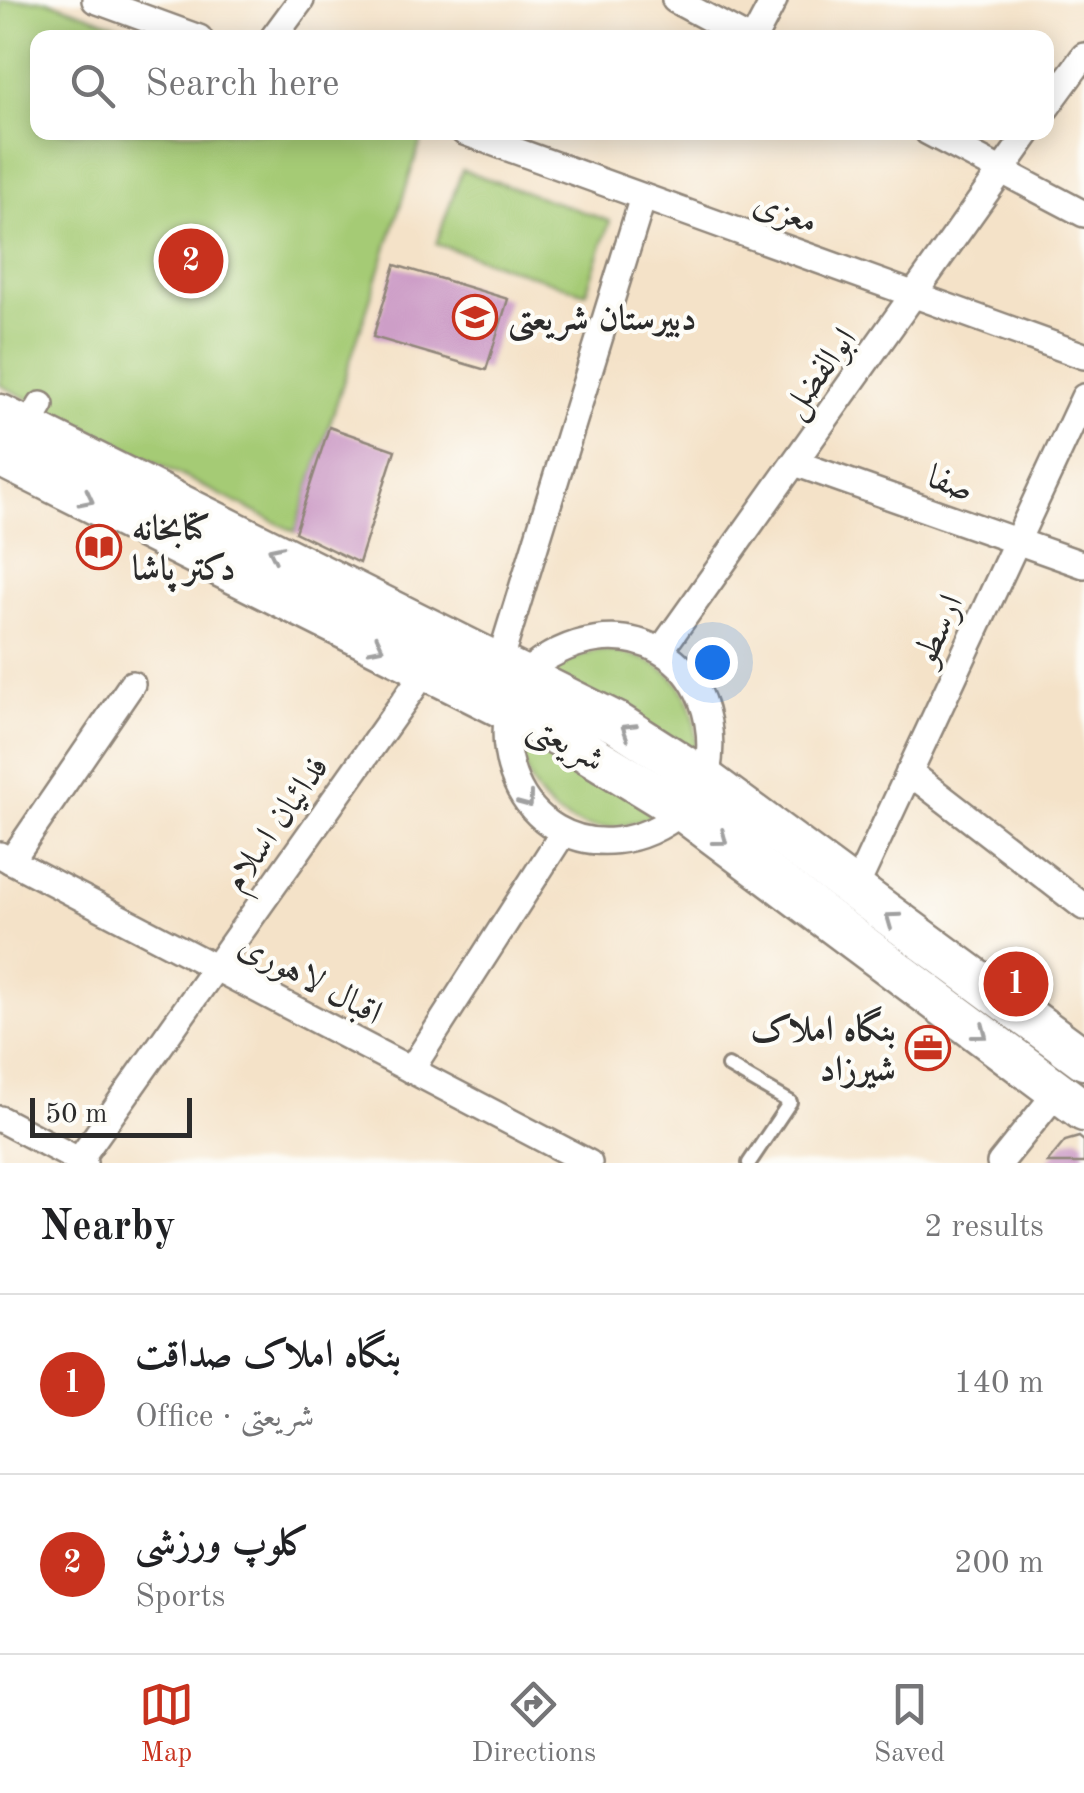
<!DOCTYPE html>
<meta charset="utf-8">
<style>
:root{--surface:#fff;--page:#f2f2f2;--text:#202124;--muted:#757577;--line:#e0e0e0;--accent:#c8321e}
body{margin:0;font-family:"Old Standard TT",Amiri,serif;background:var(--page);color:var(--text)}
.scale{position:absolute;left:30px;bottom:25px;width:162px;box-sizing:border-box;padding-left:10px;border:5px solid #2b2b2b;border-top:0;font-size:28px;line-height:35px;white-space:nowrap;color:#2b2b2b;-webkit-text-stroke:8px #fdfcf7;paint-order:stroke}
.you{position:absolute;left:712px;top:662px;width:35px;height:35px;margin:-25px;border:8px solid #fff;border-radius:50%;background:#1a73e8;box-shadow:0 0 0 15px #1a73e833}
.badge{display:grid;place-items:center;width:65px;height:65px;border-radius:50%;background:var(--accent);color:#fff;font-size:32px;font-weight:700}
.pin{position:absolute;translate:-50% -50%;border:5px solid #fff;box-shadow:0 2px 10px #0006}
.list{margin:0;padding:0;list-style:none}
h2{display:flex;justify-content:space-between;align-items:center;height:130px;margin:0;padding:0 40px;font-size:42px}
h2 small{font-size:32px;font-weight:400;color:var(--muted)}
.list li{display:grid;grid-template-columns:65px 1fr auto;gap:30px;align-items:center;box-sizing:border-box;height:180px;padding:0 40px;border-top:2px solid var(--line)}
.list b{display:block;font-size:38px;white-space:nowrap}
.list p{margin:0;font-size:32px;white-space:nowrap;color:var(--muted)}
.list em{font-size:32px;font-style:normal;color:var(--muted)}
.icon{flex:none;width:55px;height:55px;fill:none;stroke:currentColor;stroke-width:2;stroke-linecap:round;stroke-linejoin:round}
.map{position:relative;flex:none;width:1084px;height:1163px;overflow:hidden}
.search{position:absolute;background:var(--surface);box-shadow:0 5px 25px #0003;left:30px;right:30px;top:30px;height:110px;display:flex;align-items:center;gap:25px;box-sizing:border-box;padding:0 35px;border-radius:20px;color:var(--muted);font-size:38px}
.sheet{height:490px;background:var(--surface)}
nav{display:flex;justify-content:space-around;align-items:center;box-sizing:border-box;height:140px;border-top:2px solid var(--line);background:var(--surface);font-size:28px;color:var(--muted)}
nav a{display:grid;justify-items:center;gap:5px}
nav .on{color:var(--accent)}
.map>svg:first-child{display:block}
</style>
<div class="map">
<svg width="1084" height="1163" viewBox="0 0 1084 1163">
<rect width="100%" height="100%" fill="#fdfcf7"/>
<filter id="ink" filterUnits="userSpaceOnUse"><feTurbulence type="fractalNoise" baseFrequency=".01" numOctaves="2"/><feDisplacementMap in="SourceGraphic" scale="20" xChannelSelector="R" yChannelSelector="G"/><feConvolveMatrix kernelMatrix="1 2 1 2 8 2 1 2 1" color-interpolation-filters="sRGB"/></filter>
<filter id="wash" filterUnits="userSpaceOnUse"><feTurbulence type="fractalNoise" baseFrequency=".0048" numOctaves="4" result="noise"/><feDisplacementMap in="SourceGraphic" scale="40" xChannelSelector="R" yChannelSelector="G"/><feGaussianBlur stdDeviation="2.25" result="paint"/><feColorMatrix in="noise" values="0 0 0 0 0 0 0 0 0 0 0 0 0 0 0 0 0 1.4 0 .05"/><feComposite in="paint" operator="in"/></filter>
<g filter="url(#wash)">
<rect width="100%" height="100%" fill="#f4e2c8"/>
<!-- green -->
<g fill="#a5cb75" stroke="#687b50" stroke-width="2.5">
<path d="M0,0H47L149,37L38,38V132H408L422,138L295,532L0,385Z"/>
<path d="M462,170L610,221L586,293L436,244Z"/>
<path d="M598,650C670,654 703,692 695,763L546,674L563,662Z"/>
<path d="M518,725L665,810C587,853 520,814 518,725Z"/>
</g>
<g id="blocks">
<!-- building -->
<g fill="#cd9ec7">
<path d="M395,265L508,299L486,370L373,337Z"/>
<path d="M329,427L395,450L359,563L295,532Z"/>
<path d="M1079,1137L1084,1141V1163H1047L1065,1141Z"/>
</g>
</g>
</g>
<g filter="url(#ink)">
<use href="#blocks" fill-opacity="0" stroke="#90867a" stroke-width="2.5"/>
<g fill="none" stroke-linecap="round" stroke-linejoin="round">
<defs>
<path id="lane" d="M728,1066L790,1102L749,1163"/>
<g id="street">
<path d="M95,0L199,38"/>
<path d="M675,0L746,38"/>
<path d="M273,38L301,0"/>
<path d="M754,38L774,0"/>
<path d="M1046,108L1084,56"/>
<path d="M464,132L1084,356"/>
<path d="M928,132L1084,214"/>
<path d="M20,441L41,405"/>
<path d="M795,463L1084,565"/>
<path d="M661,650L1029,132"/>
<path d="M499,663L643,197"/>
<path d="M524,674C618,594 732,657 706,780"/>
<path d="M508,709C491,820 596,882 683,811"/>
<path d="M909,772L1084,907"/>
<path d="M0,855L589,1163"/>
<path d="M11,861L132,684"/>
<path d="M854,891L1084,397"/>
<path d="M411,1070L563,833"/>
<path d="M0,1119L84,1163"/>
<path d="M77,1163L426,670"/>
<path d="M1000,1163L1058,1091"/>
</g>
<g id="primary">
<path d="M0,415L617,723L706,780L1084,1059"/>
<path d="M0,456L564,738L683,811L1084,1111"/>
</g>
</defs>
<!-- lane casing -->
<use href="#lane" stroke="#90867a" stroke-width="18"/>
<!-- street casing -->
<use href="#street" stroke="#90867a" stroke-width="30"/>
<!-- primary casing -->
<use href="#primary" stroke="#90867a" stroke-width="45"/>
<!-- lane -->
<use href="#lane" stroke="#fff" stroke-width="12"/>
<!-- street -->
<use href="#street" stroke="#fff" stroke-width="25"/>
<!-- primary -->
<use href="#primary" stroke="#fff" stroke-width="40"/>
</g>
<!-- one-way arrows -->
<defs><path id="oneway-chevron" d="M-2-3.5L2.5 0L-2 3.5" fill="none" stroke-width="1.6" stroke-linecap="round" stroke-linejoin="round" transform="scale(2.5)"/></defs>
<g stroke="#a0a0a0">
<use href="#oneway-chevron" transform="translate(87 499) rotate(27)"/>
<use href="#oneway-chevron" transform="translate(275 552) rotate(-154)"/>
<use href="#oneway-chevron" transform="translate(377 646) rotate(27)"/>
<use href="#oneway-chevron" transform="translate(628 730) rotate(-148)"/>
<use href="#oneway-chevron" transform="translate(527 801) rotate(53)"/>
<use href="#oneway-chevron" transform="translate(721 839) rotate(37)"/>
<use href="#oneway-chevron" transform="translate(892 919) rotate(-144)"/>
<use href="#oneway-chevron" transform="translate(981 1033) rotate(37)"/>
</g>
</g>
<!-- icons -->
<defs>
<symbol id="school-ring" viewBox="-11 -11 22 22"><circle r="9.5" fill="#fdfcf7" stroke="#c8321e" stroke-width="1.5"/><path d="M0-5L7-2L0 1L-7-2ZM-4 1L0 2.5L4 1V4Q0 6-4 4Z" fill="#c8321e"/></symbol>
<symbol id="library-ring" viewBox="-11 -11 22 22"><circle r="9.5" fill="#fdfcf7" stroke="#c8321e" stroke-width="1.5"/><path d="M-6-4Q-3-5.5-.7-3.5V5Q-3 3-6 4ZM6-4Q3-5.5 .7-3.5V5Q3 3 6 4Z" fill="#c8321e"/></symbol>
<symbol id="office-ring" viewBox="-11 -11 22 22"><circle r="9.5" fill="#fdfcf7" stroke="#c8321e" stroke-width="1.5"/><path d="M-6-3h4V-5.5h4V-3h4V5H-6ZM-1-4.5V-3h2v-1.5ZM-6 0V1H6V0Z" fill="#c8321e"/></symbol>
</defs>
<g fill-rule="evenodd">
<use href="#school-ring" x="450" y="292" width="50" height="50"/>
<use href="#library-ring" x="74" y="522" width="50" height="50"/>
<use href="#office-ring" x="903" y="1023" width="50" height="50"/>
</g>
<g text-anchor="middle" stroke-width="8" stroke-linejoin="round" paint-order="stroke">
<!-- street labels -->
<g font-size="35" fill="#2b2b2b" stroke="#fdfcf7">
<text transform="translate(786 211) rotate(20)" y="12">معزی</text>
<text transform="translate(818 372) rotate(-54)" y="12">ابوالفضل</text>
<text transform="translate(951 482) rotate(20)" y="12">صفا</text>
<text transform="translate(937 629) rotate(-65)" y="12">ارسطو</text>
<text transform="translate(567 742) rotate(29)" y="12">شریعتی</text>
<text transform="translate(275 823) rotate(-55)" y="12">فدائیان اسلام</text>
<text transform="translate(311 978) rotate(28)" y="12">اقبال لاهوری</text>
</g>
<!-- poi labels -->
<g font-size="35" font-weight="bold" fill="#2b2b2b" stroke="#fdfcf7" text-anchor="start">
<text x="508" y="329">دبیرستان شریعتی</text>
<text x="132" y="539">کتابخانه<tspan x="132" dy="40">دکتر پاشا</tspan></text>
<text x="896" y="1040" text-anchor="end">بنگاه املاک<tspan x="896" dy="40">شیرزاد</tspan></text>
</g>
</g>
</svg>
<div class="scale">50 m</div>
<div class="you"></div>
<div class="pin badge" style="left:1016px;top:984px">1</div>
<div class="pin badge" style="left:191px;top:261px">2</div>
<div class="search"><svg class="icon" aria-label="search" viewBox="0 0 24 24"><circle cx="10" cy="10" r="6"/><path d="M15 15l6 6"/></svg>Search here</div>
</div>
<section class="sheet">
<h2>Nearby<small>2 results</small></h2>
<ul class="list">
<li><span class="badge">1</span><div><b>بنگاه املاک صداقت</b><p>Office · شریعتی</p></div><em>140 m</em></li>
<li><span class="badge">2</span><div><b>کلوپ ورزشی</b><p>Sports</p></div><em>200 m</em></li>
</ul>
</section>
<nav>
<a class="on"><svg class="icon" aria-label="map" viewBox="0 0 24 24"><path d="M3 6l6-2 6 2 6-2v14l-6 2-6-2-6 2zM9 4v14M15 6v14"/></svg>Map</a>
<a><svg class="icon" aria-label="directions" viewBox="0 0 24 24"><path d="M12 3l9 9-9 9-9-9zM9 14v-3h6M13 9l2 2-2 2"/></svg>Directions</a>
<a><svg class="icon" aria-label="saved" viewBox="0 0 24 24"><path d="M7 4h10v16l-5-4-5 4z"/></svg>Saved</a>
</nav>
